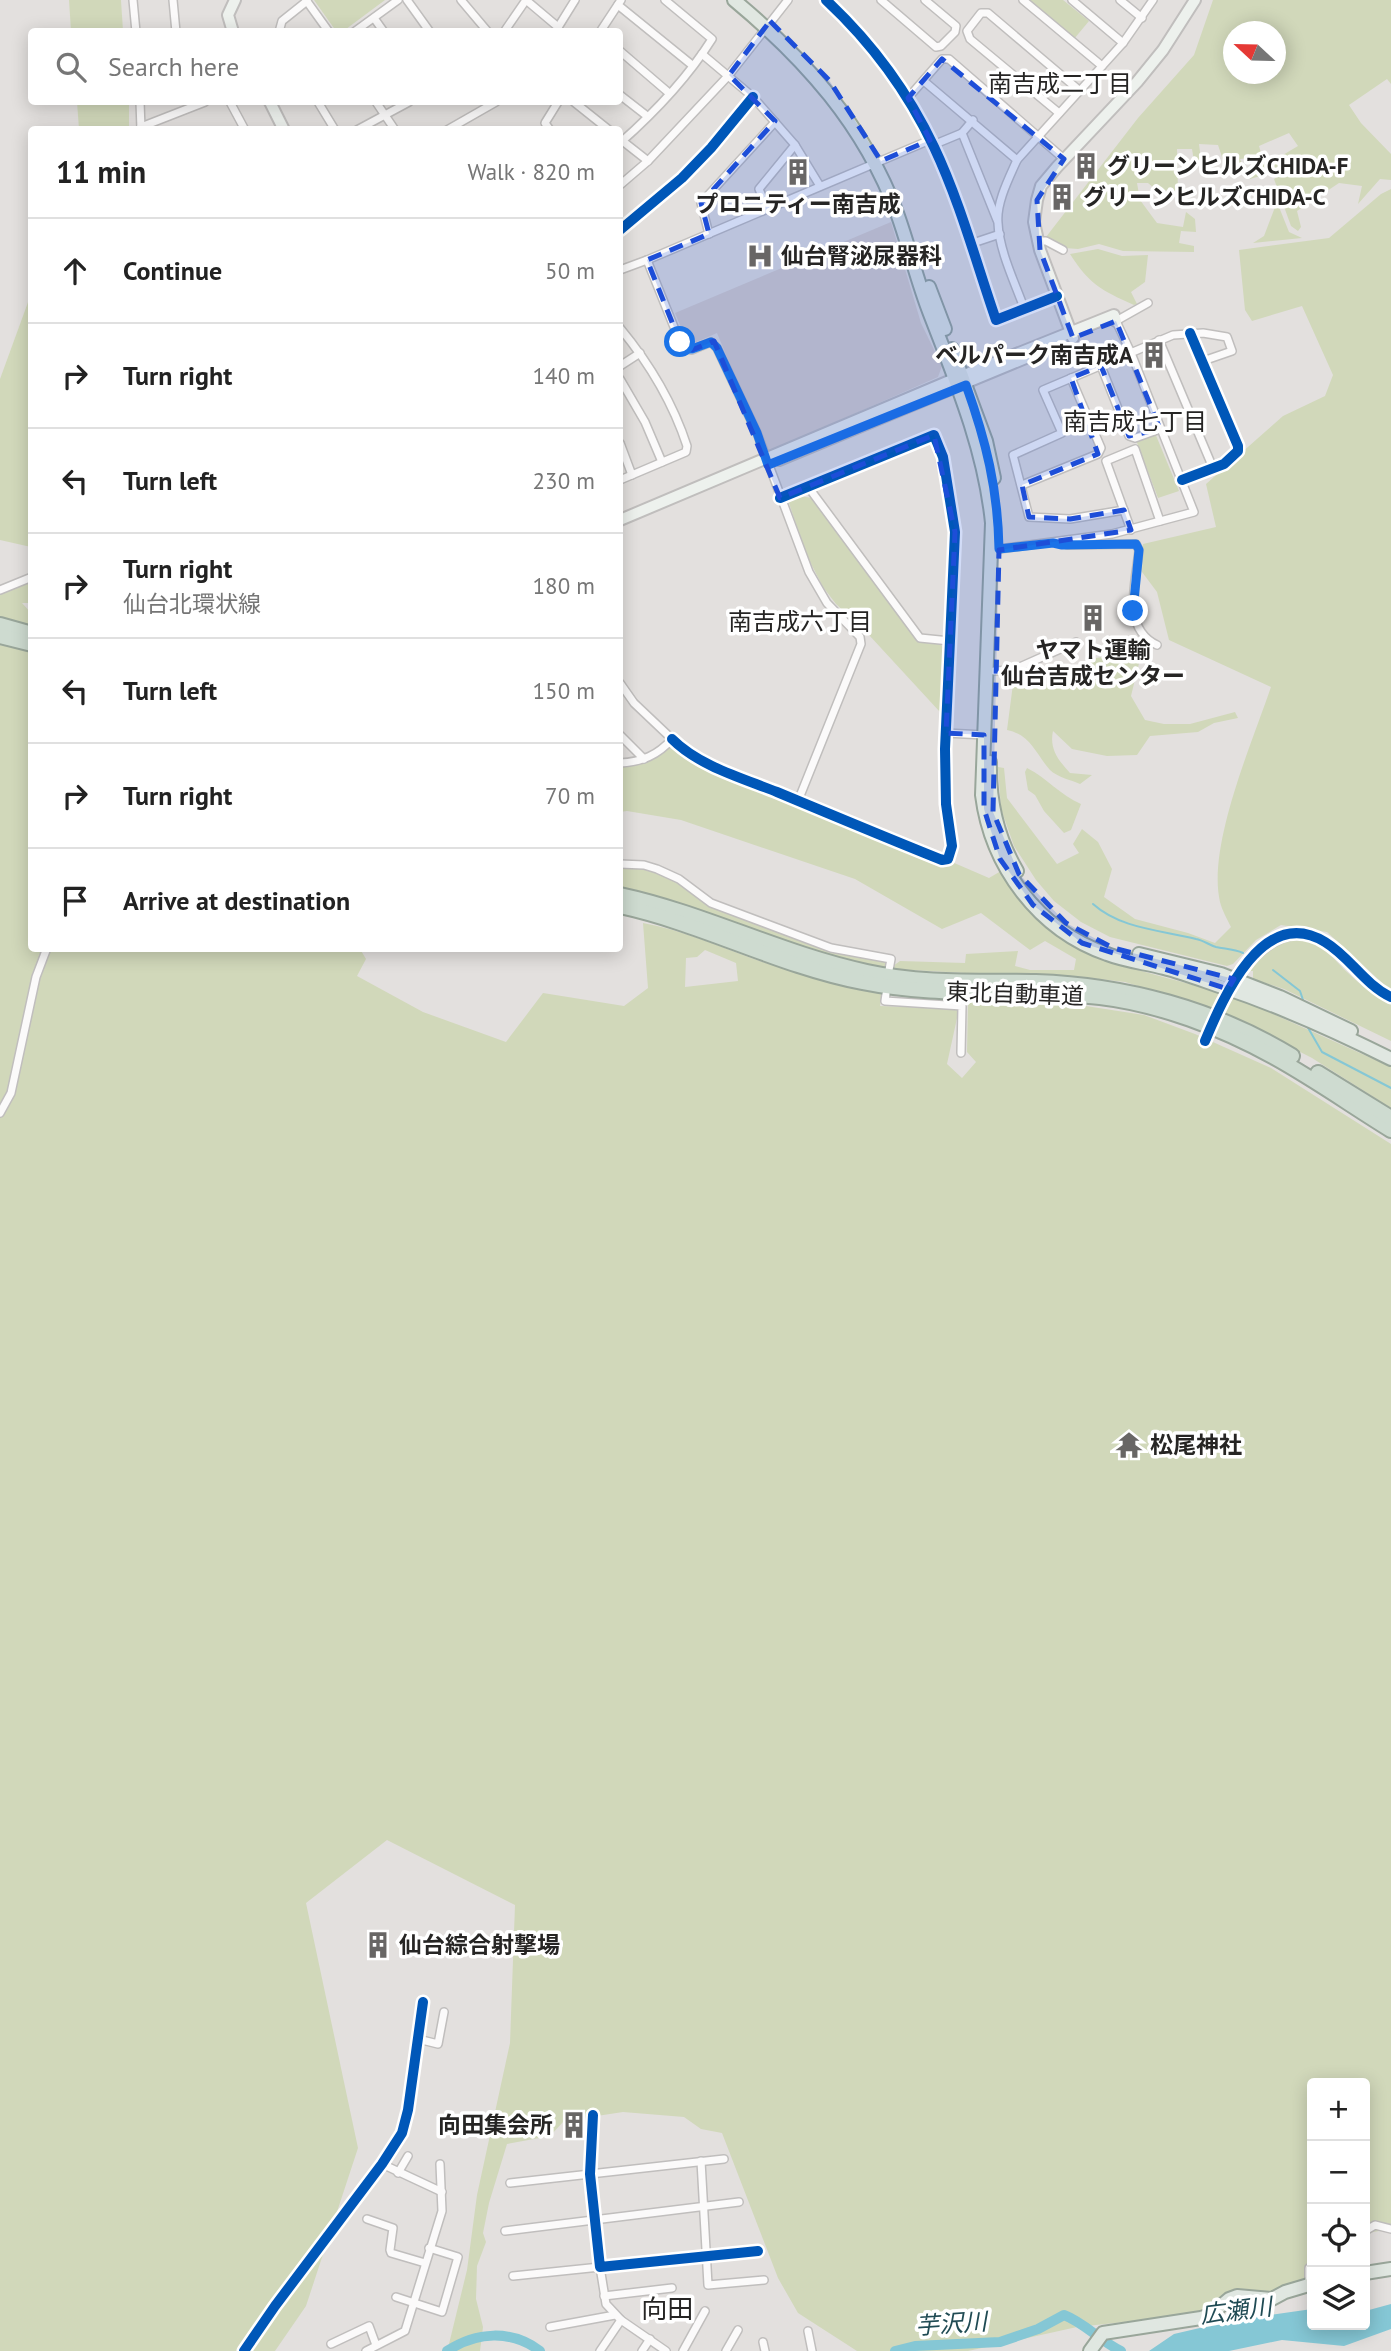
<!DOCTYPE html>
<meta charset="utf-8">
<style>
:root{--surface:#fff;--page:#f2f2f2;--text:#222;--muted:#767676;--line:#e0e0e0}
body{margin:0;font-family:"PT Sans","Noto Sans JP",sans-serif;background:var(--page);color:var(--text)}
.controls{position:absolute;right:21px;bottom:21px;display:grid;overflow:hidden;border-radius:7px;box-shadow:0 4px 18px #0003}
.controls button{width:63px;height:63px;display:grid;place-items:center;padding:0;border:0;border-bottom:2px solid var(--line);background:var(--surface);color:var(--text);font:35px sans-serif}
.compass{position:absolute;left:1223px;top:21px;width:63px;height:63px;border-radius:50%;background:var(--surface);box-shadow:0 4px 18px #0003;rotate:292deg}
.stop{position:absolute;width:21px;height:21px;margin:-16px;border:5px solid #1a73e8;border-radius:50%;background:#fff}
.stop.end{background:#1a73e8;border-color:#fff;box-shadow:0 2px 7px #0008}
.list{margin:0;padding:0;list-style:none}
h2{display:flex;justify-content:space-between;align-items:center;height:91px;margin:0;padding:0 28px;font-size:30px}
h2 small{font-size:23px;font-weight:400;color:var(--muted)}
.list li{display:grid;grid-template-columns:46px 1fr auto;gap:21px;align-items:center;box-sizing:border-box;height:105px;padding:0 28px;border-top:2px solid var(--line)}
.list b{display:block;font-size:26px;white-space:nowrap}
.list p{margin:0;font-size:23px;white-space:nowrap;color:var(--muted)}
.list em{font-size:23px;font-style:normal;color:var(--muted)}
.icon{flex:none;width:38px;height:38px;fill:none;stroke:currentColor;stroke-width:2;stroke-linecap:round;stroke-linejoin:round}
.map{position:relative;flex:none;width:1391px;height:2351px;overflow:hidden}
.search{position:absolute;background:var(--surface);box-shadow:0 4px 18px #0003;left:28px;top:28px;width:595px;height:77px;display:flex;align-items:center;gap:18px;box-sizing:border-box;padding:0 24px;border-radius:7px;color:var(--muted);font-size:26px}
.panel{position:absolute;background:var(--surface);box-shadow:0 4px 18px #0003;left:28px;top:126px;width:595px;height:826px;border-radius:7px}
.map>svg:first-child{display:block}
</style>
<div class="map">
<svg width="1391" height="2351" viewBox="0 0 1391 2351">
<rect width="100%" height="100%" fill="#e3e0de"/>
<!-- built -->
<path fill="#d7cfcb" d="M891,222L921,323L942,366L938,377L770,451L765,449L717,333L692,344L687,342L675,313Z"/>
<!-- green -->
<g fill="#d1d8ba" fill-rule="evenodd">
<path d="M69,0H121L123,31H71Z"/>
<path d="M314,0H385L342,32L336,31Z"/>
<path d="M1031,0H1063L1089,21L1074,39L1030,2Z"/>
<path d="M1213,0H1391V84L1387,79L1349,105L1361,123L1391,154V180L1380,179L1358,204L1362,186L1339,183L1297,211L1301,227L1298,231L1291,226L1274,179L1289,170L1286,162L1272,171L1269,165L1271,162L1298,146L1289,133L1259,146L1267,174L1250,179L1249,171L1261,169L1257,157L1240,159L1242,164L1225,166L1218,145L1199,144L1201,160L1194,161L1192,149H1177L1178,192L1155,189L1148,183H1137L1140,200L1157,223L1183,227L1186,212L1195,219L1196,232L1181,231L1179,243L1194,246V252L1123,251L1099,244L1078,249L1065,248L1046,237L1138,118L1194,55ZM1234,32H1276V74H1234Z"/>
<path d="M77,102H129V129H79Z"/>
<path d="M1391,189V991L1327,932L1281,925L1256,940L1233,964L1227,966L1110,937L1081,922L1054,901L1036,880L1014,846L1001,809L998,767L1004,768L1007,798L1057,864L1079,853L1073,844L1082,829L1098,842L1112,869L1104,897L1135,919L1188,933L1215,943L1231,927C1227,919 1222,910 1220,902C1207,846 1252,743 1271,687L1169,640L1157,592L1142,572L1143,544L1216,527L1206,484L1283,416L1325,396L1333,375L1302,306L1252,321L1245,310L1239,250L1329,238L1381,194Z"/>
<path d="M1277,202L1289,232L1302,238L1253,243L1264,236Z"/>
<path d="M1098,249L1122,256L1148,255L1145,282L1131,292L1137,304L1134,305C1101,290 1090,285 1070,254Z"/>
<path d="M31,294V547L0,540V379Z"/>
<path d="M1155,433L1179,491L1158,498L1136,440Z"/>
<path d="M800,496L812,498L916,639L939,643L944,648L940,712L869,635L836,604L823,587L806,554L788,500Z"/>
<path d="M31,582V603H22L31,613V625L0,617V594Z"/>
<path d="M0,645L31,651L32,948L360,949L366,959L357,976L423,1012L506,1042L543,993L624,1006L648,988L643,923C681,930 716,945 751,958C793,973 838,985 882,994L880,1006L959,1009L947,1064L962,1078L976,1062L967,1052L968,1001L1060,1002L1144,1015L1195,1034L1271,1068L1391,1144V2229L1373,2232L1365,2236V2083H1312V2272L1277,2303L1227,2311L1077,2327L968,2351H857L798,2313L778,2278L722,2133L701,2129L684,2117L623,2112L564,2121L550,2136L507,2144L489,2203L483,2233L486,2242L477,2266L476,2299L483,2327L480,2351H455L449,2344L467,2270L477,2195L510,2043L515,1905L387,1840L306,1903L358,2148L306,2306L275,2351H0ZM705,950L736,963L738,981L685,987L686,958L697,957Z"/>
<path d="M1142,651L1131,696L1145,720L1164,724H1190L1235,712L1238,718L1214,723L1198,732L1150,736L1137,755L1107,756L1072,749L1053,731C1049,749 1059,761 1070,773L1092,775L1080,784C1071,780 1057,777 1050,770C1035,753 1031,735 1007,730L1013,684L1066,685L1072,668L1096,658Z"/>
<path d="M671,746L707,767L937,866L952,862L989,878L1001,871C1010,884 1019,900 1030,911C1080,962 1153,973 1219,992L1220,995L1213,1009L1125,982L1073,976L1001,975L893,969V966L900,961L965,963L966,954L1018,951L1015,966L1030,970H1074L1076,959L1045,941L1030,950L981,913L942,929L855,879L681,820L627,811L620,812V765L646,762Z"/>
<path d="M1027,768C1047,778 1060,795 1081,804L1071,830L1064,833L1044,811L1035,795L1028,790L1025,772Z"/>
<path d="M620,866C645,868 668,873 688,890L820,947L884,959L888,963L886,969C794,952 711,908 620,887Z"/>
<path d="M1299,939C1327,944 1328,954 1347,972C1360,984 1374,996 1391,1004V1041L1284,989L1253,979V971H1249C1264,953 1275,941 1299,939Z"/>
<path d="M1231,995L1391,1067V1108L1312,1058L1222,1012Z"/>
</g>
<!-- water -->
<path fill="#85c7d5" d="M1391,2304V2329L1344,2346L1282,2340L1229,2351H1149L1174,2334L1234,2320L1312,2309V2325H1365V2306L1369,2310Z"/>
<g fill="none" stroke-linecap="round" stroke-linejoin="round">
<!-- stream -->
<g stroke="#85c7d5" stroke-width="2">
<path d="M1093,904C1121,929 1161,930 1196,939C1203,940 1209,945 1216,947C1225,949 1234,949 1243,953"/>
<path d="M1273,970L1300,991L1304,1003"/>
<path d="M1307,1026L1322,1052L1391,1088"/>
</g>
<!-- river -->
<g stroke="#85c7d5" stroke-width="10">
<path d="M447,2351C476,2332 511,2329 540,2351"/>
<path d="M895,2351L915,2346L1000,2342L1038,2329L1064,2315C1085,2323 1100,2341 1121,2351"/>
</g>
<defs>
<g id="street">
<path d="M133,0L136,32"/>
<path d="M173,0L176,32"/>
<path d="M306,0L329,32"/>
<path d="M407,0L430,32"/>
<path d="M461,0L488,32"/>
<path d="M526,0L558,27"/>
<path d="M826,0C871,42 908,92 934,147C960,202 976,262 996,320L1057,296"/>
<path d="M881,0L936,47L941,46L955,32L956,26L925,0"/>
<path d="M1023,0L1102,66"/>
<path d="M1072,0L1123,43"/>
<path d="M1120,0L1142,18"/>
<path d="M618,5L692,65"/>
<path d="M374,18L384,32"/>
<path d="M557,29L575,0"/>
<path d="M279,32L282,21L307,1"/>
<path d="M354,32L398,0"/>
<path d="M504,32L526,0"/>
<path d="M600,32L621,0"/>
<path d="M620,51L669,93"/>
<path d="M702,54L753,97L795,145L759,189L767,208"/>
<path d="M925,82L1017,160"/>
<path d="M620,95L647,116"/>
<path d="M908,98L942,59H949L1064,159"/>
<path d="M140,102L141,129"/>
<path d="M230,102L245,130"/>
<path d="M318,102L335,130"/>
<path d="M376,102L395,130"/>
<path d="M574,102L609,130"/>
<path d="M1059,113L970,39L967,31L981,13H988L1080,91"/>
<path d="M141,127L205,102"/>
<path d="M357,130L409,102"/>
<path d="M447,130L496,102"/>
<path d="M550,130L545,123L558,102"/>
<path d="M962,133L997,220"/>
<path d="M620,139L648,161"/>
<path d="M620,143C654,113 688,77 712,39L665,0"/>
<path d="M795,145L820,186"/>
<path d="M933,145L962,133L973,120"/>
<path d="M620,185L648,161L729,75L788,0"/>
<path d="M620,230L682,178L711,148L753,97"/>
<path d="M709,234L701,203L775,122"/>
<path d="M1038,241H1046L1063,250"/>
<path d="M970,244L1000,234"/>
<path d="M647,260L680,342L686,349L692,350L711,342L717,348L757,433L809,572L827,603L860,637L861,644L798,801"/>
<path d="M620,270L647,260L930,140"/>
<path d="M1024,308C1015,283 999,250 998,223C996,203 1009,178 1017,160L1123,43L1153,0"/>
<path d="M620,328C649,363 673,403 687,446L686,452L620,480"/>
<path d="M1159,340L1213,468"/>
<path d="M620,366L640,353"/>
<path d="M1101,366L1129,436L1135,438L1160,429"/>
<path d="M620,379L645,422L662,462"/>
<path d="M620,443L632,475"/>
<path d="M1182,480L1224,464L1238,451V446L1190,333"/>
<path d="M1022,485L1098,454L1101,448L1071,378"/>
<path d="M809,488L920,638L950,641"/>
<path d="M1124,510L1070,519L1029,517L1013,455L1062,433L1043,390L1173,335L1203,333L1227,337L1232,351L1203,361"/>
<path d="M1131,530L1106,461L1135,449L1160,521"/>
<path d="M1067,545L1136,544L1139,550C1136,582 1121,628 1157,645"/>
<path d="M999,549L1112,534L1194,512L1131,353L1116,321L1148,303"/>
<path d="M0,590L32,577"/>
<path d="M994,671L1013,670L1076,642"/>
<path d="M620,683L634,703L672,739C658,755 642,762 620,763"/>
<path d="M946,733L984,735"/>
<path d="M620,735L644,759"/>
<path d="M672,739C699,766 742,778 777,792C832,815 887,838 942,860L948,859L952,846L946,804L945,749L955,532L943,457L934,435L780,498"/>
<path d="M620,864L644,865L657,869L679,879L711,903L831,948L891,959L889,970"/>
<path d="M886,994L885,1001L962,1006L961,1053"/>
<path d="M1219,1007L1228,989"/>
<path d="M0,1113L11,1093L36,977L47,948"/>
<path d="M418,2039L438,2044L444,2012"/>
<path d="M593,2115L590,2174L600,2267L758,2251"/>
<path d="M701,2161L708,2285L764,2280"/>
<path d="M382,2164L442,2192"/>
<path d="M398,2173L408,2156"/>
<path d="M510,2183L724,2159"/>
<path d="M367,2219L393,2228L390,2250L391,2253L425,2263"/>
<path d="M505,2231L739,2202"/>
<path d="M1365,2231L1375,2225L1391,2229"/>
<path d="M513,2276L600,2267L606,2304L621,2320L666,2351"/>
<path d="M1309,2284V2268L1312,2266"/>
<path d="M604,2296L672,2288"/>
<path d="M396,2297L442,2312L458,2257L429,2248"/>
<path d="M550,2327L615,2315"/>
<path d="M808,2331L812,2351"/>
<path d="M763,2342L765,2351"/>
<path d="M331,2344L369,2326L376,2345"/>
<path d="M244,2351L275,2306L382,2164L402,2133L408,2110L423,2002"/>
<path d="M366,2351L405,2331L442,2211L440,2164"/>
<path d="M600,2351L621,2320"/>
<path d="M642,2351L650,2339"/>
<path d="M683,2351L705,2311"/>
<path d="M726,2351L738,2330"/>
</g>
<g id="secondary">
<path d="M233,32L228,15L235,0"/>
<path d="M270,102L284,130"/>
<path d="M1073,338L1040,250L1034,222L1037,200L1041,186L1057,167L1137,82L1163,50L1195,0"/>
<path d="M779,460L1062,343"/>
<path d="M620,520L954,379L1114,315L1116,321"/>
<path d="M1230,985C1254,950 1291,912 1333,948C1353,964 1367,985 1391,997"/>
</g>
<g id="primary">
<path d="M734,0C805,59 864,125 897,213C909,246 917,281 930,314C956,381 985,451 992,523L982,795C991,866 1038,930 1107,954C1125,961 1145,963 1164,968C1184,973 1204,981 1225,988C1282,1007 1337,1032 1391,1059"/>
<path d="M929,287L945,329"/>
<path d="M952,349L986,441L994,478"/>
<path d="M990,762C989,802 997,837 1017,871"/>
<path d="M1139,954L1221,974L1280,997L1351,1031"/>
<path d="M1365,2273L1391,2269"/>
<path d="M1090,2351L1103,2333L1201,2318L1210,2315L1229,2299L1237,2296L1272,2299L1285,2292L1312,2284"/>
</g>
<g id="highway">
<path d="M0,625L32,634"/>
<path d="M0,636L32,644"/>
<path d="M620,895C704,913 782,954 867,972C922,984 979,981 1036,982C1125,985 1215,1009 1292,1056"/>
<path d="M620,906C703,924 779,966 862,982C940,998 1020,988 1100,997C1159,1004 1222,1028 1274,1057C1314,1079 1352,1106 1391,1130"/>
<path d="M1318,1073L1391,1118"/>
</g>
</defs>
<!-- street casing -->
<use href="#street" stroke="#c0bebd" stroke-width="10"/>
<!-- secondary casing -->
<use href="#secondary" stroke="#c0bebd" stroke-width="14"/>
<!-- primary casing -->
<use href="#primary" stroke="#99a69a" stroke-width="16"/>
<!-- highway casing -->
<use href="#highway" stroke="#99a69a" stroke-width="18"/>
<!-- street -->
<use href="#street" stroke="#fbfafa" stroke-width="7"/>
<!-- secondary -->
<use href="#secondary" stroke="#edf1ed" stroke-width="10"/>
<!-- primary -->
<use href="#primary" stroke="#e0e7e1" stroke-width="12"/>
<!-- highway -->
<use href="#highway" stroke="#cedbd0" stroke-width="14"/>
<defs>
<path id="street-bridge" d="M1205,1041L1219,1007"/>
</defs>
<!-- street-bridge casing -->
<use href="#street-bridge" stroke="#c0bebd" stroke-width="10" stroke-linecap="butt"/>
<!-- street-bridge -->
<use href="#street-bridge" stroke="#fbfafa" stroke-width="7"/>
<defs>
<g id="cycleway">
<path d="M826,0C871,42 908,92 934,147C960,202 976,262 996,320L1057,296"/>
<path d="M620,230L682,178L711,148L753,97"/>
<path d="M1182,480L1224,464L1238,451V446L1190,333"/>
<path d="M672,739C699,766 742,778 777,792C832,815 887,838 942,860L948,859L952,846L946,804L945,749L955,532L943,457L934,435L780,498"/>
<path d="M1205,1041C1223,998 1263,904 1325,942C1350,957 1364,984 1391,997"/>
<path d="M593,2115L590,2174L600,2267L758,2251"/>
<path d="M244,2351L275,2306L382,2164L402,2133L408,2110L423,2002"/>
</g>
</defs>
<!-- cycleway casing -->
<use href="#cycleway" stroke="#fff" stroke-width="15"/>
<!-- cycleway -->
<use href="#cycleway" stroke="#0057b8" stroke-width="10"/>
</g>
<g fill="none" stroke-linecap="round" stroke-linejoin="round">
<!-- route -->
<path stroke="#1a73e8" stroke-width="9" d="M680,342L686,349H692L711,342L717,348L757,433L768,465L966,385C986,441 998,489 999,549L1053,543L1062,545L1136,544L1139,550L1133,611"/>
</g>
<!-- marked area -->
<path fill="#1d4ed8" fill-opacity="0.2" stroke="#1d4ed8" stroke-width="5" stroke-dasharray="14 9" stroke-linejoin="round" d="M770,21L829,80L881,161L930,140L908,98L942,59L1064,159L1037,200L1040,250L1073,338L1116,321L1160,429L1129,436L1101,366L1071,378L1098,454L1022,485L1029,517L1070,519L1124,510L1131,530L999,550L993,812L1019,874L1066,923L1113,948L1234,979L1228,989L1082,943L1033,905L1000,859L984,809V735L946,733L955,532L934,435L780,498L714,341L692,350L680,342L647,260L709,234L701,203L775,121L729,75Z"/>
<!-- icons -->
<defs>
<symbol id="building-bare" viewBox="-9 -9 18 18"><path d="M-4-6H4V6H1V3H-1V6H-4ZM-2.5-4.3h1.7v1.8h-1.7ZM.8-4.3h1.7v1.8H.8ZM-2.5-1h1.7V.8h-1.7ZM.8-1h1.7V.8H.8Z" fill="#686665" stroke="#fff" stroke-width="2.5" paint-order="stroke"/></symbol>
<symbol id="hospital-bare" viewBox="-9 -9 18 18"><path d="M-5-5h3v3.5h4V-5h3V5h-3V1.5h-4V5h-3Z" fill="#686665" stroke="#fff" stroke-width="2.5" paint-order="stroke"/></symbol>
<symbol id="temple-bare" viewBox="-9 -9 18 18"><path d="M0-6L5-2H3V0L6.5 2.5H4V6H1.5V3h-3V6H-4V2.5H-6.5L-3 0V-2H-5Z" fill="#686665" stroke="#fff" stroke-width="2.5" paint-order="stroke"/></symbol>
</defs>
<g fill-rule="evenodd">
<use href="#building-bare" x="1067" y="147" width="38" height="38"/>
<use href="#building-bare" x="779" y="153" width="38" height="38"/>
<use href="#building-bare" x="1043" y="178" width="38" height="38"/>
<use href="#hospital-bare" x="741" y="237" width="38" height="38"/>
<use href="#building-bare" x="1135" y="336" width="38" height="38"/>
<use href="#building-bare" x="1074" y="599" width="38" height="38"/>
<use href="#temple-bare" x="1110" y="1426" width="38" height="38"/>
<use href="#building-bare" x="359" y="1926" width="38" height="38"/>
<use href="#building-bare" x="555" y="2106" width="38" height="38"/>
</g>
<g text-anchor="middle" stroke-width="7" stroke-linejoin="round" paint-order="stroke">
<!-- poi labels -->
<g font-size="23" font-weight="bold" fill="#262524" stroke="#fff" text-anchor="start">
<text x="1107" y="174">グリーンヒルズCHIDA-F</text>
<text x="1083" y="205">グリーンヒルズCHIDA-C</text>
<text x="798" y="212" text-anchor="middle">プロニティー南吉成</text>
<text x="781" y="264">仙台腎泌尿器科</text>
<text x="1133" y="363" text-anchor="end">ベルパーク南吉成A</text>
<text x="1093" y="658" text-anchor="middle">ヤマト運輸<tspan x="1093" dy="26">仙台吉成センター</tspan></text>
<text x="1150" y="1453">松尾神社</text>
<text x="399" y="1953">仙台綜合射撃場</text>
<text x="553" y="2133" text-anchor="end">向田集会所</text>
</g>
<!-- street labels -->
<g font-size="23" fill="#262524" stroke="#fff">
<text transform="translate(1015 994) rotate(2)" y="8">東北自動車道</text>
</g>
<!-- neighbourhood labels -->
<g font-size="24" fill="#262524" stroke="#fff">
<text x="1060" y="92">南吉成二丁目</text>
<text x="1135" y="430">南吉成七丁目</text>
<text x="800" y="630">南吉成六丁目</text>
</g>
<!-- water labels -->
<g font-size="24" font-style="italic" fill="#204b54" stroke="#fff">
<text transform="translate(1236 2311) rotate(-7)" y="8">広瀬川</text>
<text transform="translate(951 2324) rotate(-4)" y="8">芋沢川</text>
</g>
<!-- quarter labels -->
<g font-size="26" fill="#262524" stroke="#fff">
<text x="667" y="2318">向田</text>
</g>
</g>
</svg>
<div class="controls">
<button>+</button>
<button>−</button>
<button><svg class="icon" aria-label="locate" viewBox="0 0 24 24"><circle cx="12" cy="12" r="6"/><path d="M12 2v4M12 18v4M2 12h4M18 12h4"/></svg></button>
<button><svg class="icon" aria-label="layers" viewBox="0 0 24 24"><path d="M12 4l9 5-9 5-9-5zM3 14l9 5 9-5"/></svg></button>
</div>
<svg class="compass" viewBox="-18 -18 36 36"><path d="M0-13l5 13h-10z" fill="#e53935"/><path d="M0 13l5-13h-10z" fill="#767676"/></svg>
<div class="stop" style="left:680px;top:342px"></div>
<div class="stop end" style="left:1133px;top:611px"></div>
<div class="search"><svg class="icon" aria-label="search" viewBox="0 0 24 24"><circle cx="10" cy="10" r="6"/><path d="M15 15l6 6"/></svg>Search here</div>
<section class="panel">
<h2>11 min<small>Walk · 820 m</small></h2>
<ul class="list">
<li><svg class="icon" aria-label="ahead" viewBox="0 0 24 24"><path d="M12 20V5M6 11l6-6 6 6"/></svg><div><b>Continue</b></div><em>50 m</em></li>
<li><svg class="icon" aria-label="right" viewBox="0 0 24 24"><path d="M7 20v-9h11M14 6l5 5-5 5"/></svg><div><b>Turn right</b></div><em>140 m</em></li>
<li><svg class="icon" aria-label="left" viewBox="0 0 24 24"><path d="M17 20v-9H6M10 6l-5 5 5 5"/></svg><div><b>Turn left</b></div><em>230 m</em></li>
<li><svg class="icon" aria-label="right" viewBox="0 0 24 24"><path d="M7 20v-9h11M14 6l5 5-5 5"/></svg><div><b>Turn right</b><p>仙台北環状線</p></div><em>180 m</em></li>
<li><svg class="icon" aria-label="left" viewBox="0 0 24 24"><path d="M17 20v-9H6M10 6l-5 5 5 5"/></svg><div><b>Turn left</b></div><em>150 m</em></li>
<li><svg class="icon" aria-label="right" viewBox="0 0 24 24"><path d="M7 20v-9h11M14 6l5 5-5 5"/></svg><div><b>Turn right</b></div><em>70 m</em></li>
<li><svg class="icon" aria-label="arrive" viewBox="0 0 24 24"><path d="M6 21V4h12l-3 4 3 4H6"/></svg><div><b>Arrive at destination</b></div></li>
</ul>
</section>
</div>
